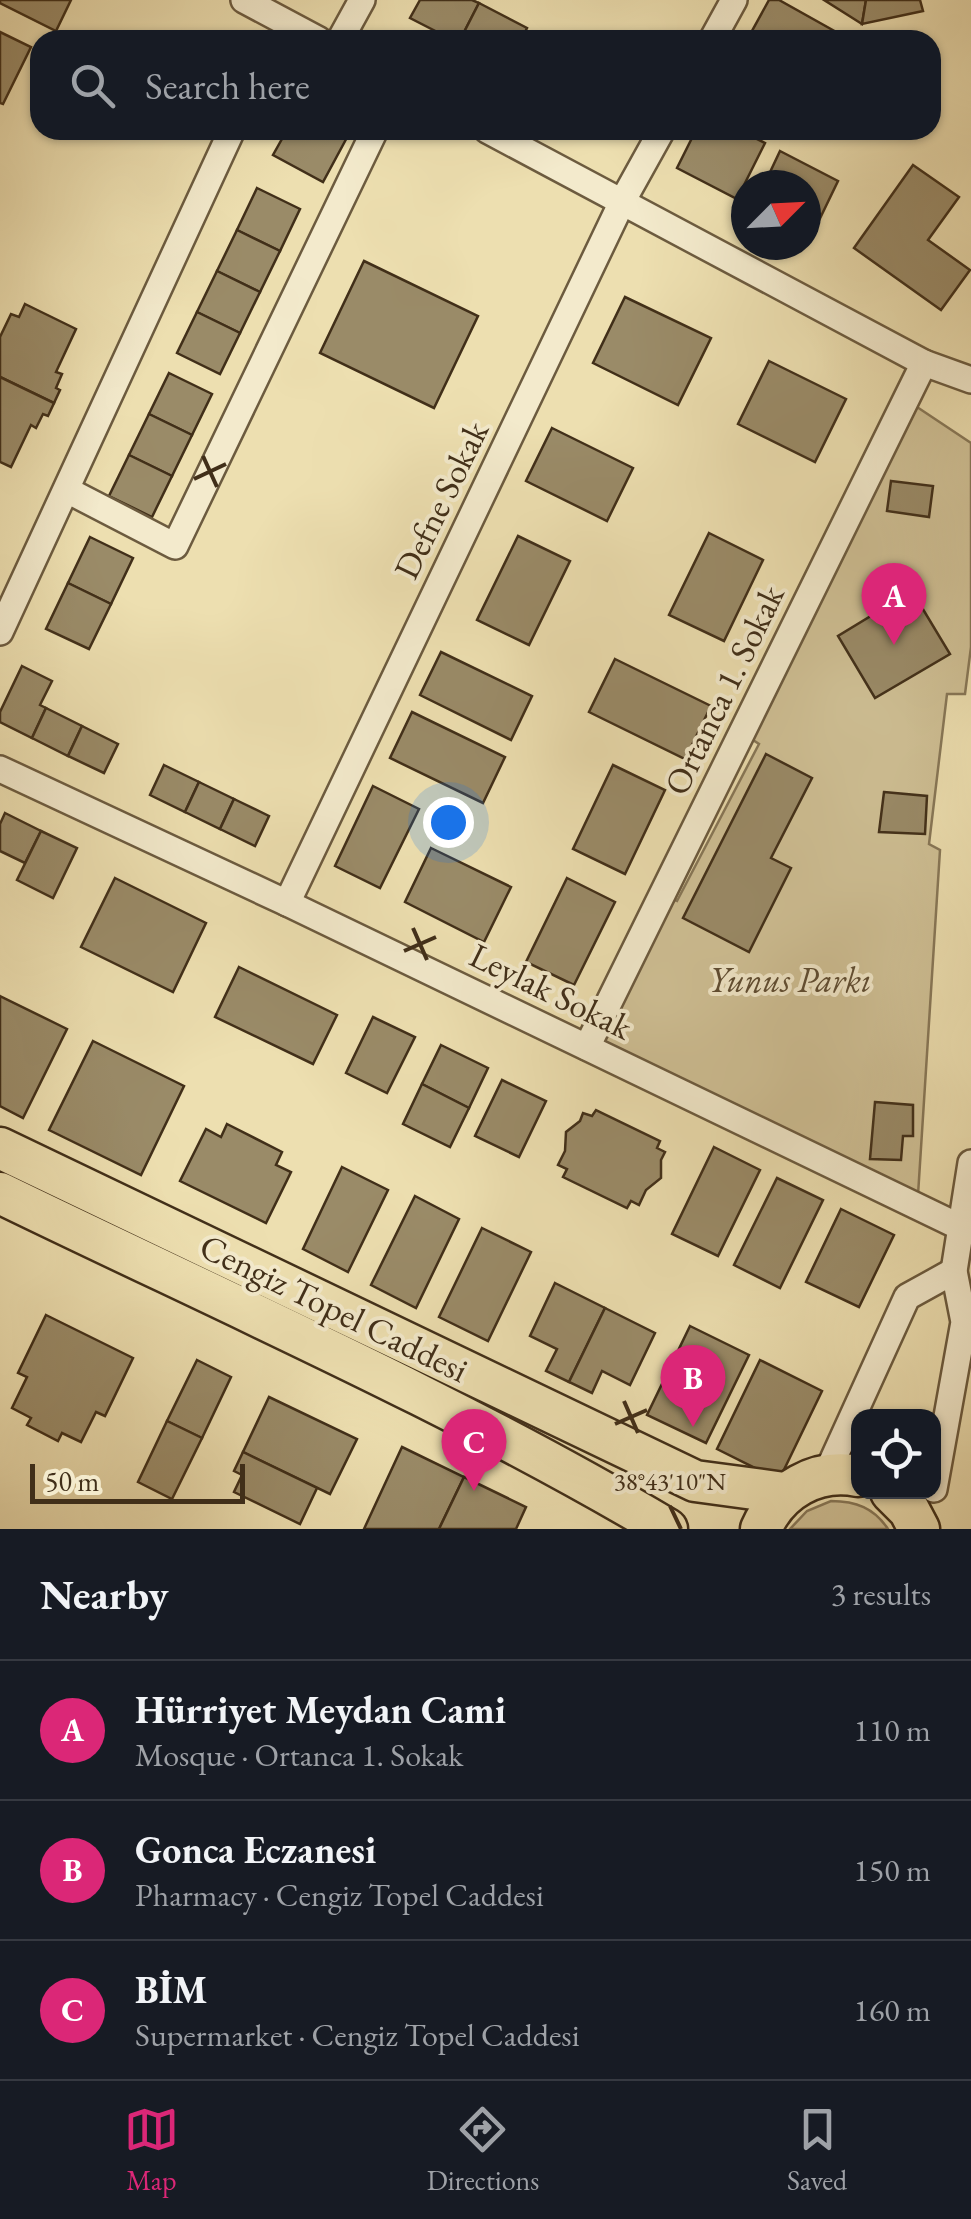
<!DOCTYPE html>
<meta charset="utf-8">
<style>
:root{--surface:#171b24;--page:#20242c;--text:#f1f3f6;--muted:#9ea1a6;--line:#363941;--accent:#db2777}
body{margin:0;font-family:"EB Garamond",serif;background:var(--page);color:var(--text)}
.controls{position:absolute;right:30px;bottom:30px;display:grid;overflow:hidden;border-radius:20px;box-shadow:0 2px 8px #0004}
.controls button{width:90px;height:90px;display:grid;place-items:center;padding:0;border:0;border-bottom:2px solid var(--line);background:var(--surface);color:var(--text);font:50px sans-serif}
.compass{position:absolute;left:731px;top:170px;width:90px;height:90px;border-radius:50%;background:var(--surface);box-shadow:0 2px 8px #0004;rotate:66deg}
.scale{position:absolute;left:30px;bottom:25px;width:215px;box-sizing:border-box;padding-left:10px;border:5px solid #412f19;border-top:0;font-size:28px;line-height:35px;white-space:nowrap;color:#412f19;-webkit-text-stroke:8px #f3eacc;paint-order:stroke}
.you{position:absolute;left:448px;top:822px;width:35px;height:35px;margin:-25px;border:8px solid #fff;border-radius:50%;background:#1a73e8;box-shadow:0 0 0 15px #1a73e833}
.badge{display:grid;place-items:center;width:65px;height:65px;border-radius:50%;background:var(--accent);color:#fff;font-size:32px;font-weight:700}
.pin{position:absolute;translate:-50% -82px;filter:drop-shadow(0 2px 5px #0008)}
.pin::after{content:'';position:absolute;top:52px;width:35px;height:30px;background:inherit;clip-path:polygon(0 0,100% 0,50% 100%)}
.list{margin:0;padding:0;list-style:none}
h2{display:flex;justify-content:space-between;align-items:center;height:130px;margin:0;padding:0 40px;font-size:42px}
h2 small{font-size:32px;font-weight:400;color:var(--muted)}
.list li{display:grid;grid-template-columns:65px 1fr auto;gap:30px;align-items:center;box-sizing:border-box;height:140px;padding:0 40px;border-top:2px solid var(--line)}
.list b{display:block;font-size:38px;white-space:nowrap}
.list p{margin:0;font-size:32px;white-space:nowrap;color:var(--muted)}
.list em{font-size:32px;font-style:normal;color:var(--muted)}
.icon{flex:none;width:55px;height:55px;fill:none;stroke:currentColor;stroke-width:2;stroke-linecap:round;stroke-linejoin:round}
.map{position:relative;flex:none;width:971px;height:1529px;overflow:hidden}
.search{position:absolute;background:var(--surface);box-shadow:0 2px 8px #0004;left:30px;right:30px;top:30px;height:110px;display:flex;align-items:center;gap:25px;box-sizing:border-box;padding:0 35px;border-radius:30px;color:var(--muted);font-size:38px}
.sheet{height:550px;background:var(--surface)}
nav{display:flex;justify-content:space-around;align-items:center;box-sizing:border-box;height:140px;border-top:2px solid var(--line);background:var(--surface);font-size:28px;color:var(--muted)}
nav a{display:grid;justify-items:center;gap:5px}
nav .on{color:var(--accent)}
.map>svg:first-child{display:block}
</style>
<div class="map">
<svg width="971" height="1529" viewBox="0 0 971 1529">
<rect width="100%" height="100%" fill="#eddfb0"/>
<filter id="stains"><feTurbulence type="fractalNoise" baseFrequency=".002" numOctaves="4"/><feColorMatrix values="0 0 0 0 .2 0 0 0 0 .09 0 0 0 0 .02 0 0 0 .5 -.17"/></filter>
<radialGradient id="worn" r=".72"><stop offset=".6" stop-color="#630" stop-opacity="0"/><stop offset="1" stop-color="#630" stop-opacity=".3"/></radialGradient>
<!-- green -->
<g fill="#d0c196" stroke="#887858" stroke-width="2.5">
<path d="M911,403L971,443V647L965,694H947L929,844L940,850L918,1195L594,1044L665,896L677,901L759,744L744,734Z"/>
<path d="M831,1501C856,1501 874,1508 888,1529H790L807,1511Z"/>
</g>
<!-- building -->
<g fill="#9a8b68" stroke="#412f19" stroke-width="2.5">
<path d="M0,0H71L56,31L0,3Z"/>
<path d="M420,0H472L479,3L460,40H453L410,18Z"/>
<path d="M769,0H779L838,33L835,40H747Z"/>
<path d="M824,0H866L862,24Z"/>
<path d="M866,0H920L923,11L862,24Z"/>
<path d="M479,3L527,28L521,40H460Z"/>
<path d="M0,32L31,47L3,104L0,103Z"/>
<path d="M287,130H351L323,182L273,155Z"/>
<path d="M696,130H739L765,143L737,199L677,168Z"/>
<path d="M780,151L838,181L811,237L806,234V185H764Z"/>
<path d="M913,165L959,197L928,240L970,270L941,310L854,248Z"/>
<path d="M257,188L300,209L280,251L237,230Z"/>
<path d="M237,230L280,251L260,292L217,271Z"/>
<path d="M364,261L478,316L434,408L320,353Z"/>
<path d="M217,271L260,292L240,333L197,312Z"/>
<path d="M625,297L711,338L678,405L593,363Z"/>
<path d="M25,304L76,329L56,372L62,374L56,388L60,390L54,403L0,377V337L11,314L19,317Z"/>
<path d="M197,312L240,333L220,374L177,353Z"/>
<path d="M769,361L846,399L815,462L738,424Z"/>
<path d="M169,373L212,394L192,435L149,414Z"/>
<path d="M0,377L54,403L48,416L43,414L36,428L31,425L11,467L0,462Z"/>
<path d="M149,414L192,435L172,476L129,455Z"/>
<path d="M552,428L633,468L607,521L526,481Z"/>
<path d="M129,455L172,476L152,517L109,496Z"/>
<path d="M891,481L933,486L929,517L887,511Z"/>
<path d="M709,533L763,560L724,641L669,615Z"/>
<path d="M518,536L570,561L529,645L477,620Z"/>
<path d="M90,537L133,558L111,604L68,583Z"/>
<path d="M68,583L111,604L89,649L46,629Z"/>
<path d="M912,591L950,654L875,698L838,636Z"/>
<path d="M441,652L532,696L511,740L420,695Z"/>
<path d="M615,659L711,706L685,759L589,712Z"/>
<path d="M22,666L52,681L40,705L46,708L32,738L0,722V712Z"/>
<path d="M46,708L82,726L68,756L32,738Z"/>
<path d="M412,712L505,757L483,803L390,758Z"/>
<path d="M82,726L118,744L104,773L68,756Z"/>
<path d="M766,754L812,778L771,858L791,868L749,952L683,918Z"/>
<path d="M164,765L199,782L185,812L150,795Z"/>
<path d="M613,765L665,790L625,874L573,849Z"/>
<path d="M199,782L234,799L220,829L185,812Z"/>
<path d="M373,786L419,809L380,888L335,866Z"/>
<path d="M884,792L927,796L925,834L879,832Z"/>
<path d="M234,799L269,816L255,846L220,829Z"/>
<path d="M5,813L41,831L25,863L0,851V824Z"/>
<path d="M41,831L77,848L53,898L17,880Z"/>
<path d="M431,848L511,887L484,942L405,902Z"/>
<path d="M115,878L206,923L173,992L81,947Z"/>
<path d="M567,878L615,902L574,985L526,962Z"/>
<path d="M239,967L337,1015L313,1064L215,1017Z"/>
<path d="M0,996L67,1029L23,1118L0,1106Z"/>
<path d="M373,1017L415,1037L387,1093L346,1073Z"/>
<path d="M93,1041L184,1086L141,1175L49,1130Z"/>
<path d="M441,1045L488,1068L469,1108L422,1084Z"/>
<path d="M502,1080L546,1101L519,1157L475,1136Z"/>
<path d="M422,1084L469,1108L450,1147L403,1124Z"/>
<path d="M875,1102L913,1105V1136H903L901,1160L870,1159Z"/>
<path d="M596,1110L660,1141L657,1148L665,1152L661,1160V1178L646,1190L639,1205L631,1201L627,1208L563,1177L567,1169L558,1165L565,1151L566,1132L580,1121L583,1113L592,1116Z"/>
<path d="M227,1124L282,1152L276,1165L291,1172L266,1223L180,1181L206,1129L221,1137Z"/>
<path d="M714,1147L760,1170L718,1256L672,1234Z"/>
<path d="M342,1167L388,1190L348,1272L303,1249Z"/>
<path d="M777,1178L823,1200L780,1288L734,1265Z"/>
<path d="M415,1196L459,1219L416,1308L371,1285Z"/>
<path d="M841,1209L894,1235L859,1307L806,1282Z"/>
<path d="M482,1228L531,1252L488,1341L439,1317Z"/>
<path d="M555,1283L605,1308L569,1382L546,1371L557,1349L530,1336Z"/>
<path d="M605,1308L655,1333L630,1385L602,1371L592,1393L569,1382Z"/>
<path d="M46,1315L133,1358L105,1416L96,1412L81,1442L62,1433L58,1441L27,1425L31,1418L12,1408L27,1377L18,1373Z"/>
<path d="M690,1326L749,1355L706,1443L647,1415Z"/>
<path d="M197,1360L231,1377L202,1438L167,1421Z"/>
<path d="M760,1360L822,1391L779,1480L717,1449Z"/>
<path d="M269,1397L357,1439L330,1494L243,1452Z"/>
<path d="M167,1421L202,1438L172,1499L138,1482Z"/>
<path d="M402,1447L464,1477L439,1529H364Z"/>
<path d="M243,1452L317,1488L300,1524L234,1492L242,1475L234,1471Z"/>
<path d="M464,1477L526,1507L516,1529H439Z"/>
</g>
<g fill="none" stroke-linecap="round" stroke-linejoin="round">
<defs>
<g id="street">
<path d="M244,0L319,40"/>
<path d="M340,40L362,0"/>
<path d="M712,40L734,0"/>
<path d="M487,130L924,363L971,380"/>
<path d="M67,490L175,546L375,130"/>
<path d="M0,632L232,130"/>
<path d="M0,769L287,903L962,1228"/>
<path d="M287,903L622,202L662,130"/>
<path d="M587,1047L924,363"/>
<path d="M826,1475L907,1297L954,1271"/>
<path d="M934,1489L964,1322L954,1271L971,1163"/>
</g>
<g id="primary">
<path d="M0,1148L695,1481L784,1493"/>
<path d="M0,1193C222,1301 455,1403 667,1529"/>
<path d="M891,1492L909,1510L919,1529"/>
<path d="M761,1529C778,1490 816,1468 858,1476"/>
</g>
</defs>
<!-- street casing -->
<use href="#street" stroke="#6c5b3f" stroke-width="30"/>
<!-- primary casing -->
<use href="#primary" stroke="#412f19" stroke-width="45"/>
<!-- street -->
<use href="#street" stroke="#f3eacc" stroke-width="25"/>
<!-- primary -->
<use href="#primary" stroke="#eddfb0" stroke-width="40"/>
</g>
<!-- ticks -->
<path fill="none" stroke="#412f19" stroke-width="4" d="M203,456L217,487M194,479L226,464M413,928L427,960M404,951L436,937M624,1401L638,1433M615,1424L647,1410M670,1506L681,1529"/>
<g text-anchor="middle" stroke-width="8" stroke-linejoin="round" paint-order="stroke">
<!-- street labels -->
<g font-size="35" fill="#412f19" stroke="#f3eacc">
<text transform="translate(441 500) rotate(-64)" y="12">Defne Sokak</text>
<text transform="translate(724 690) rotate(-64)" y="12">Ortanca 1. Sokak</text>
<text transform="translate(551 991) rotate(26)" y="12">Leylak Sokak</text>
<text transform="translate(334 1308) rotate(26)" y="12">Cengiz Topel Caddesi</text>
</g>
<!-- park labels -->
<g font-size="35" font-style="italic" fill="#5e4c32" stroke="#f3eacc">
<text x="790" y="992">Yunus Parkı</text>
</g>
</g>
<g font-size="25" text-anchor="middle" fill="#412f19" stroke="#f3eacc" stroke-width="8" stroke-linejoin="round" paint-order="stroke">
<text x="670" y="1490">38°43'10"N</text>
</g>
<rect width="100%" height="100%" filter="url(#stains)"/>
<rect width="100%" height="100%" fill="url(#worn)"/>
</svg>
<div class="controls">
<button><svg class="icon" aria-label="locate" viewBox="0 0 24 24"><circle cx="12" cy="12" r="6"/><path d="M12 2v4M12 18v4M2 12h4M18 12h4"/></svg></button>
</div>
<svg class="compass" viewBox="-18 -18 36 36"><path d="M0-13l5 13h-10z" fill="#e53935"/><path d="M0 13l5-13h-10z" fill="#9ea1a6"/></svg>
<div class="scale">50 m</div>
<div class="you"></div>
<div class="pin badge" style="left:894px;top:645px">A</div>
<div class="pin badge" style="left:693px;top:1427px">B</div>
<div class="pin badge" style="left:474px;top:1491px">C</div>
<div class="search"><svg class="icon" aria-label="search" viewBox="0 0 24 24"><circle cx="10" cy="10" r="6"/><path d="M15 15l6 6"/></svg>Search here</div>
</div>
<section class="sheet">
<h2>Nearby<small>3 results</small></h2>
<ul class="list">
<li><span class="badge">A</span><div><b>Hürriyet Meydan Cami</b><p>Mosque · Ortanca 1. Sokak</p></div><em>110 m</em></li>
<li><span class="badge">B</span><div><b>Gonca Eczanesi</b><p>Pharmacy · Cengiz Topel Caddesi</p></div><em>150 m</em></li>
<li><span class="badge">C</span><div><b>BİM</b><p>Supermarket · Cengiz Topel Caddesi</p></div><em>160 m</em></li>
</ul>
</section>
<nav>
<a class="on"><svg class="icon" aria-label="map" viewBox="0 0 24 24"><path d="M3 6l6-2 6 2 6-2v14l-6 2-6-2-6 2zM9 4v14M15 6v14"/></svg>Map</a>
<a><svg class="icon" aria-label="directions" viewBox="0 0 24 24"><path d="M12 3l9 9-9 9-9-9zM9 14v-3h6M13 9l2 2-2 2"/></svg>Directions</a>
<a><svg class="icon" aria-label="saved" viewBox="0 0 24 24"><path d="M7 4h10v16l-5-4-5 4z"/></svg>Saved</a>
</nav>
